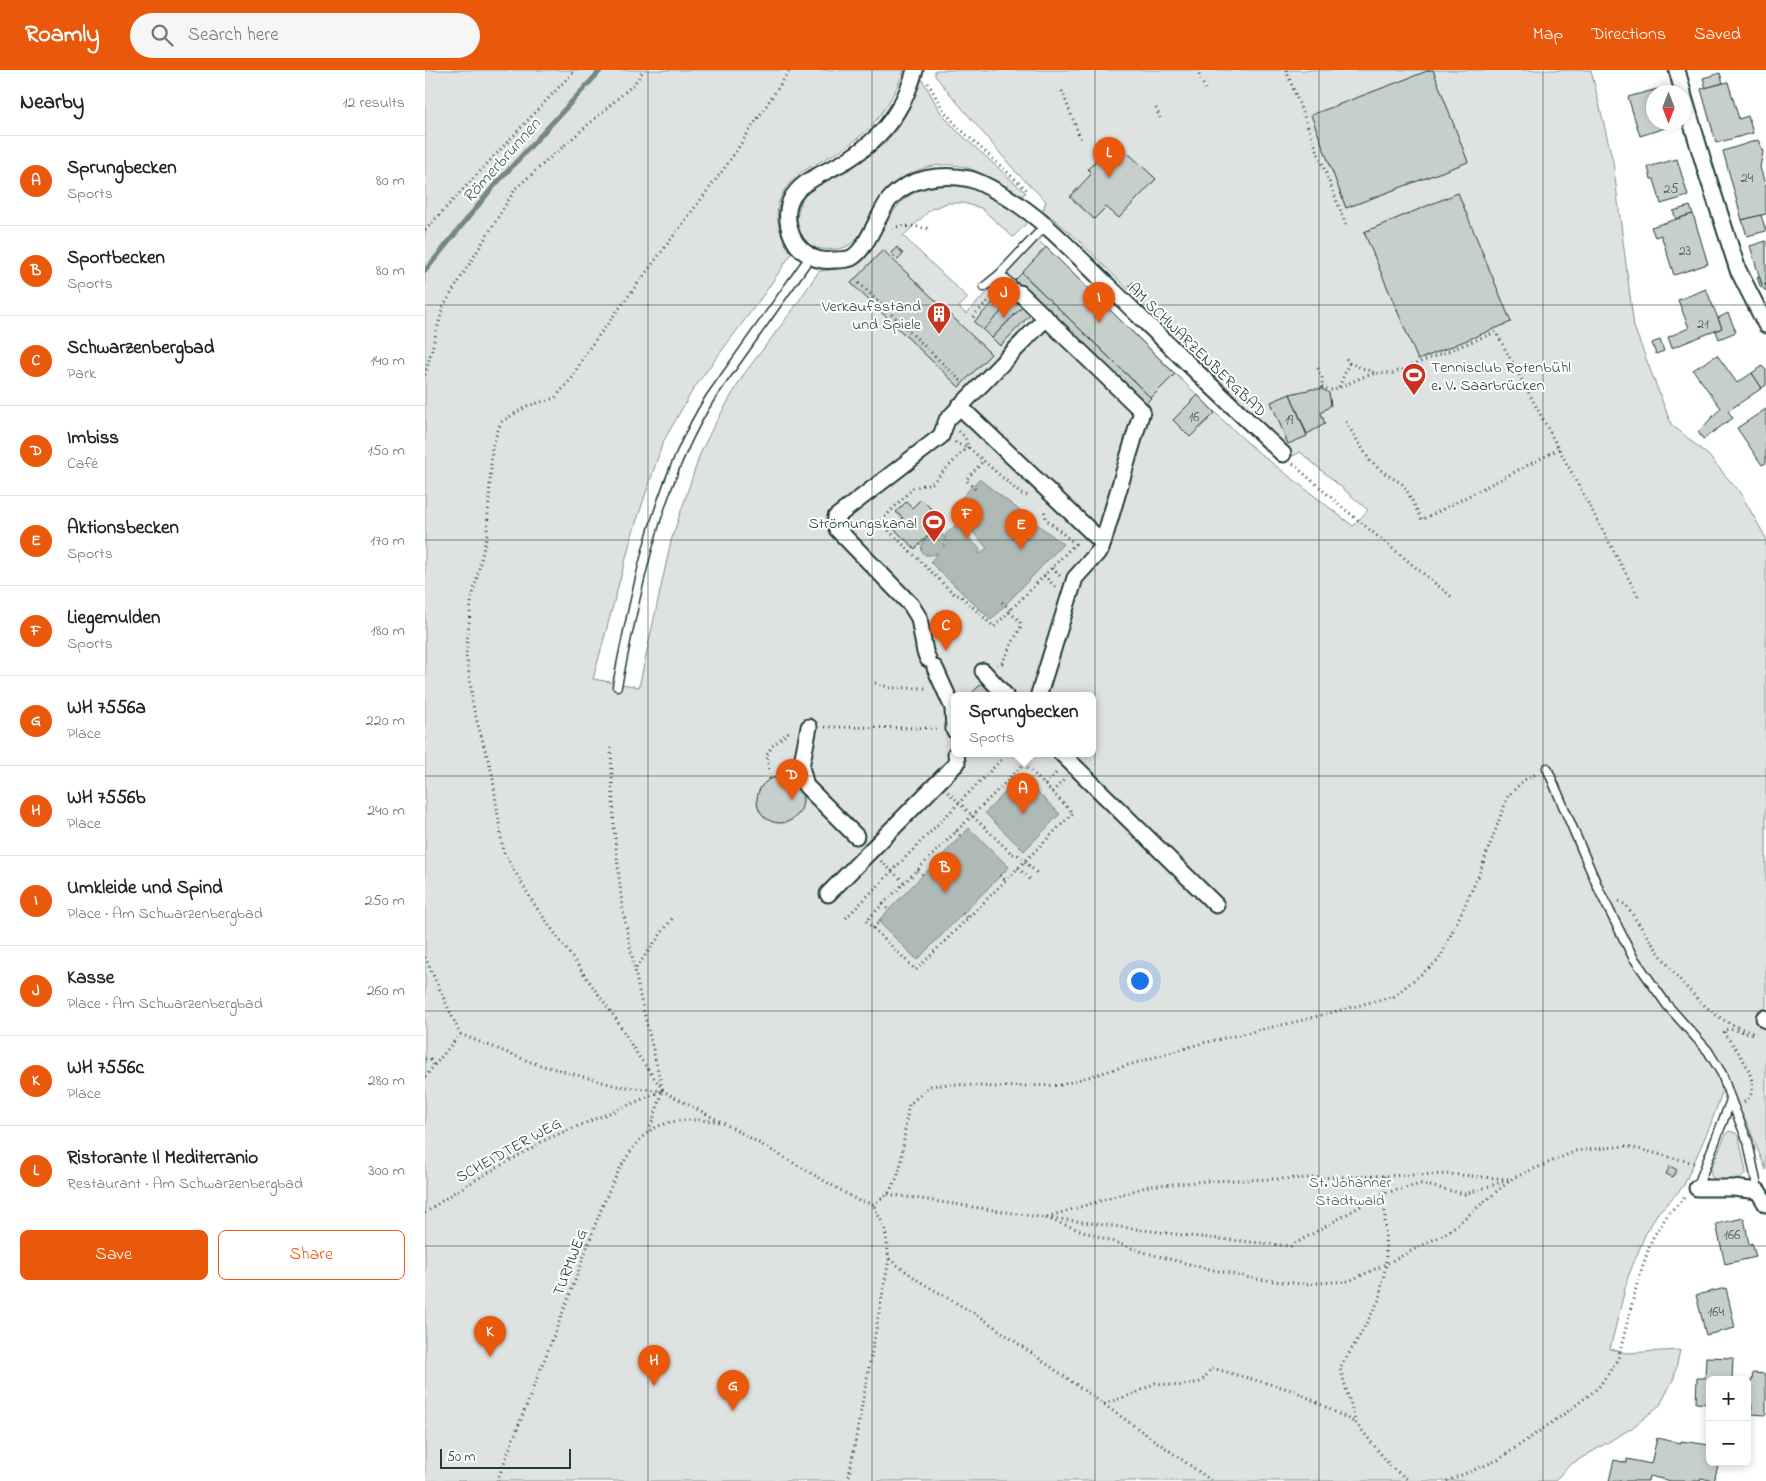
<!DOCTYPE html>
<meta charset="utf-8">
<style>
:root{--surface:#fff;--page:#f6f6f6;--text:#222;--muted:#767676;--line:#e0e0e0;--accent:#ea580c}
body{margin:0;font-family:"Indie Flower",sans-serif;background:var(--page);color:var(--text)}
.controls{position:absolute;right:15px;bottom:15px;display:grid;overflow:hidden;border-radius:8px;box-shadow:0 2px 8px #0003}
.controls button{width:45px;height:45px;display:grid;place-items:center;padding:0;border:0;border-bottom:1px solid var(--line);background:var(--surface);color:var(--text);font:25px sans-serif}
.compass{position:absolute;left:1221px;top:15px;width:45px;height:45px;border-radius:50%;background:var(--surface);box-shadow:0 2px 8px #0003;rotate:180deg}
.scale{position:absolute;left:15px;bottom:12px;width:131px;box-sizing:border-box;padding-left:5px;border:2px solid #1f3d34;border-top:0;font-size:14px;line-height:18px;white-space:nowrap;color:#1f3d34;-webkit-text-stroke:4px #fff;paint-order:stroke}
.you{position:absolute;left:714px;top:910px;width:18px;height:18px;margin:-12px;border:4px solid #fff;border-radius:50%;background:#1a73e8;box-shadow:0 0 0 8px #1a73e833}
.badge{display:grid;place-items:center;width:32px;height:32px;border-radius:50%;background:var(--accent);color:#fff;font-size:16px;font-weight:700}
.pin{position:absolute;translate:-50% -41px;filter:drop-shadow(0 1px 2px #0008)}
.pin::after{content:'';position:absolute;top:26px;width:18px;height:15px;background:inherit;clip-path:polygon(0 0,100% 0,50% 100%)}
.popup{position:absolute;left:526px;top:622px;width:145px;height:65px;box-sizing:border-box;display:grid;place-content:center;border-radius:8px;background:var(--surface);filter:drop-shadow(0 1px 4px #0005);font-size:16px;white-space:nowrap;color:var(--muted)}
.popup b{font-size:19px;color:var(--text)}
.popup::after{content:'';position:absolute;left:50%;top:100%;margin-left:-10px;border:10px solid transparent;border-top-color:var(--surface)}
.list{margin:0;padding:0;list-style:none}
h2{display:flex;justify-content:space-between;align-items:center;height:65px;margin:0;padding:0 20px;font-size:21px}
h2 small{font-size:16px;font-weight:400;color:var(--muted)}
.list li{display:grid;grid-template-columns:32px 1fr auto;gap:15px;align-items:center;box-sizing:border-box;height:90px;padding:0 20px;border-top:1px solid var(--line)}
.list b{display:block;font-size:19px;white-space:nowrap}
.list p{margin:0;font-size:16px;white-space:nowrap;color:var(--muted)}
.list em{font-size:16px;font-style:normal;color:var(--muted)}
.actions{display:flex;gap:10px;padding:15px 20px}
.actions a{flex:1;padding:11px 0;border:1px solid var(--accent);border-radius:8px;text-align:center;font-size:18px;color:var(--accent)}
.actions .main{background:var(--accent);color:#fff}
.icon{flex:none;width:28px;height:28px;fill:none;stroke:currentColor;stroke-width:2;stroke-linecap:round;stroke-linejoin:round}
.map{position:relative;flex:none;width:1341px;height:1411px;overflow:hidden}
header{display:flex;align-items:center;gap:30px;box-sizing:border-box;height:70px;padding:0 25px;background:var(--accent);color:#fff}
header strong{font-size:24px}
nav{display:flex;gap:28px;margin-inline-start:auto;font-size:18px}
.search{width:350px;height:45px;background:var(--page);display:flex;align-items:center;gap:12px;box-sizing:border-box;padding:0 18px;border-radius:28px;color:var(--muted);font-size:19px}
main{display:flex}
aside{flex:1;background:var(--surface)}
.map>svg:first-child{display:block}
</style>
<header>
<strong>Roamly</strong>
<div class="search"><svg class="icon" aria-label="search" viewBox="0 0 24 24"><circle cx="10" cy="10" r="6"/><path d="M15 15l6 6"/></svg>Search here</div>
<nav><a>Map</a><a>Directions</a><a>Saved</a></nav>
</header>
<main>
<aside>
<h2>Nearby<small>12 results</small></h2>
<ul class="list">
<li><span class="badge">A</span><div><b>Sprungbecken</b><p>Sports</p></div><em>80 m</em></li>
<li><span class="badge">B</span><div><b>Sportbecken</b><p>Sports</p></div><em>80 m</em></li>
<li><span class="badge">C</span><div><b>Schwarzenbergbad</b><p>Park</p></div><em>140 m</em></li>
<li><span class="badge">D</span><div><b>Imbiss</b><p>Café</p></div><em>150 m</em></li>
<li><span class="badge">E</span><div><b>Aktionsbecken</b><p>Sports</p></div><em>170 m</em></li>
<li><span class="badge">F</span><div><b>Liegemulden</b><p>Sports</p></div><em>180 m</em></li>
<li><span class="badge">G</span><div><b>WH 7556a</b><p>Place</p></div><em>220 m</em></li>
<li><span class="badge">H</span><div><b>WH 7556b</b><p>Place</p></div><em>240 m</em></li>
<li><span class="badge">I</span><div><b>Umkleide und Spind</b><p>Place · Am Schwarzenbergbad</p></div><em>250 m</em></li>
<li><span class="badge">J</span><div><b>Kasse</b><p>Place · Am Schwarzenbergbad</p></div><em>260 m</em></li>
<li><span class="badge">K</span><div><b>WH 7556c</b><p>Place</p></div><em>280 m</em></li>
<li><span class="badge">L</span><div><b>Ristorante Il Mediterranio</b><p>Restaurant · Am Schwarzenbergbad</p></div><em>300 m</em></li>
</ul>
<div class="actions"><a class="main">Save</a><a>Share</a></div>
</aside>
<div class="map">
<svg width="1341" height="1411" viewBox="0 0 1341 1411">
<rect width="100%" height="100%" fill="#fff"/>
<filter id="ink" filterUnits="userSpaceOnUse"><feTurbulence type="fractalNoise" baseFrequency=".02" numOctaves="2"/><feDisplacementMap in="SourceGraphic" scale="10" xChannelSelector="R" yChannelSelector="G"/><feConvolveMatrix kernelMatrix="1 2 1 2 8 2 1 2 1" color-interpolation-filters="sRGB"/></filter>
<g filter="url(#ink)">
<!-- green -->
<g fill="#dee3e2" stroke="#7e908b" fill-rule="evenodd">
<path d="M0,0H479C471,23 456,48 438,64C425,75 410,84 396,91C389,96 379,99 373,105C345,129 348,155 367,183L339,224L269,318L238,372L208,462L168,609L214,617L246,471L275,384L287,359L319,304L367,241L394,201C409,199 426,200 438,189C452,176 458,155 469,141C476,131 487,122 499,118C538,103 573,130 603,152L588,167L556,138L538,133H522L506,139L478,166L543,228L534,237L541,244L613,170L802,354L833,382L928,456L943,440L875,382L868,386L804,319L720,240L722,238L650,167L618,140L621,131L591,102L510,6V0H1166L1188,92L1209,257L1246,354L1283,385L1316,424L1341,468V1100L1323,1055L1299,1017L1285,1056L1258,1117L1232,1144L1220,1165L1203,1207L1185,1279L1201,1283L1255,1280L1249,1308L1235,1335L1207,1358L1143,1396L1130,1411H0ZM529,625H667V683H529Z"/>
<path d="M497,9L515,41L530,59L601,123L596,126C578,115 559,102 539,97C508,89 473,104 455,129C444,145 436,177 413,179C403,180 388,180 380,172C366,159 372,128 387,119C419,98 450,90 473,57C483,43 489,25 497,9Z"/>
<path d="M1304,1061L1311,1063L1314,1067L1321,1102C1316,1114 1295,1115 1286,1106V1098L1301,1064Z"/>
</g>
<!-- water -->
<g fill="#afbab7" stroke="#758883">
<path d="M554,409L638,474L566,550L505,492L513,483C490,492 493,471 510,461C516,462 519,465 520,470L518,476L519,477L522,471L520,465L531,455L556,480L553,483L554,484L562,478L527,438Z"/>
<path d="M596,706L635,744L599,781L560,743Z"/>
<path d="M544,758L584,797L492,890L453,851Z"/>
</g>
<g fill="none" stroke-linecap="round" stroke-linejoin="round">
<!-- stream -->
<path stroke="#758883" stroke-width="5" d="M0,201L68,117L176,0"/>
</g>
<!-- building -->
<g fill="#c7cfcc" stroke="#1f3d34">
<path d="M1005,0H1008L1043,92L921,138L886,45Z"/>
<path d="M1295,3L1298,13L1281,18L1278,8Z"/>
<path d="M1303,12L1314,49L1323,46L1328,63L1291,73L1276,19Z"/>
<path d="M1232,19L1233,22H1228V52H1242L1243,57L1215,66L1203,27Z"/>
<path d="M1333,70L1338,82L1335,97L1341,118V144L1317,150L1298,81Z"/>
<path d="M690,71L731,109L694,148L681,137L669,149L645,127L667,103L663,99Z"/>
<path d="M1252,89L1263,126L1236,134L1229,109H1226L1223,97Z"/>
<path d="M1033,123L1086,252L993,290L939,162Z"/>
<path d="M1265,136L1268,144L1251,149L1248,141Z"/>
<path d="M1268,144L1283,194L1249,205L1236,165L1230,167L1226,157Z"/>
<path d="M1336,145L1341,161L1322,166L1317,150Z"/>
<path d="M1341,171V214L1337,215L1325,176Z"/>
<path d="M472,177L478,184L473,190L466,183Z"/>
<path d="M621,177L750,304L726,328L597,203Z"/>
<path d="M458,180L566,284L534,317L426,213Z"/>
<path d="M597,203L726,328L720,334L590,210Z"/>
<path d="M1334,206L1337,215L1341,214V221L1335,216L1332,207Z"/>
<path d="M708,212L719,223L715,227L704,216Z"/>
<path d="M581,219L590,228L558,260L549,252Z"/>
<path d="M1281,219L1297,258L1247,278L1243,267L1264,258L1253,230Z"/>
<path d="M590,228L598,236L567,268L558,260Z"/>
<path d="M598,236L606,244L575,276L567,268Z"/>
<path d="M1303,243L1311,262L1294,269L1291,261L1297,258L1293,248Z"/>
<path d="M1235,270L1239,281L1231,284L1227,273Z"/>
<path d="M1292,285L1312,313L1327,303L1337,318L1303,341L1308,348L1278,369L1273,362L1296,338L1268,300Z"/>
<path d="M1337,296L1341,300V315L1337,318L1327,303Z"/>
<path d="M887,319H897L904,323L906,335L896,343L900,354L882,364L865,324Z"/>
<path d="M865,324L882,366L863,374L846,332Z"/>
<path d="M773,325L790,343L765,367L748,350Z"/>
<path d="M1341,339V393L1337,395L1312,358Z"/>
<path d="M496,429L518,450L490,479L468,458L478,448L471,442L481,432L487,438Z"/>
<path d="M560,610L574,625H545Z"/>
<circle cx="355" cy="730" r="23"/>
<path d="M1245,1096L1252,1100L1248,1107L1241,1104Z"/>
<path d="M1319,1148L1324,1174L1327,1173L1331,1187L1300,1194L1291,1154Z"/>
<path d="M1301,1218L1310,1258L1281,1265L1271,1225Z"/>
<path d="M1281,1287L1308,1288L1307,1310H1285V1334L1271,1333L1272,1308H1280Z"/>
<path d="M1328,1303L1341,1304V1345L1326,1344L1327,1335H1322V1311H1327Z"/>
<path d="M1232,1368L1256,1373V1371L1285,1375V1392H1294L1289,1411L1276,1408L1275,1411H1246L1224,1406L1223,1411H1184L1189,1390L1202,1393V1389L1226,1394Z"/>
</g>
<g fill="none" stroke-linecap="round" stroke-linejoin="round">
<defs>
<g id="lane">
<path d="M575,204L595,223"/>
<path d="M559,217L575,204L621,155"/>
<path d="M192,616C211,519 232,413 285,328L385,187"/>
<path d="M1122,698L1175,822L1208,887L1242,935L1283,981L1297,1004L1306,1030L1323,1072L1333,1121"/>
<path d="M1272,1118L1306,1030"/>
</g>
<g id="street">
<path d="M490,0C482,28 467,54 445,73C437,80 426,88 417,93C390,108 355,118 364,157C367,169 373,179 384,185C391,190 401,191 409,190C414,190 421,190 426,188C442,180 453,144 464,130C483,107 518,103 545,109C555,112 564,117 573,122C608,141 635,168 663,196C680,213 697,229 713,245C761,292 809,338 858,384"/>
<path d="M1252,0L1258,22"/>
<path d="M1258,24L1281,101L1313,200L1341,255"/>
<path d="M595,223L717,341L676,479L650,508L614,624"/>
<path d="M534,336L678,473"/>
<path d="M503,589L500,582L494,548L486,535L412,459L411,447L516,366L522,350L621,248"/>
<path d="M510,598L528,638L529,660"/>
<path d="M558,601L580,625"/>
<path d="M384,657L376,697L381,716L431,766"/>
<path d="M636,683L791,835"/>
<path d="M403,824L532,693L531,683"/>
<path d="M1339,948L1341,950"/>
<path d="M1272,1118H1308L1333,1121L1341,1134"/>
</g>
</defs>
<!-- lane casing -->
<use href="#lane" stroke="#1f3d34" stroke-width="11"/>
<!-- street casing -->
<use href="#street" stroke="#1f3d34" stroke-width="19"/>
<!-- path -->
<g stroke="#1f3d34" stroke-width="3" stroke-dasharray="1 4" stroke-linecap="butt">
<path d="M772,0L780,19"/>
<path d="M861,0L921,155"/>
<path d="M503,13L519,41L533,57L603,121"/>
<path d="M637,21L656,70"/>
<path d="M731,38L735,48"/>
<path d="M467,157L488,156L504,159"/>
<path d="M0,160L150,0"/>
<path d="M434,213L538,313"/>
<path d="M548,247L565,229"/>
<path d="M924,293L950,303"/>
<path d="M893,298L897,307V319"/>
<path d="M0,305L18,237L91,118L208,15L219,0"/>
<path d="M897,316L903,320H909L938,307L951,303H968L1071,262L1214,528"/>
<path d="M914,317L924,293L920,286"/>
<path d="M921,352L945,391L958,402L979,415L997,450L1134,379"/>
<path d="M534,361L540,367L543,377L596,424L604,426"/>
<path d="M530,372L532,374L542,377"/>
<path d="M543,377L507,413L488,418L455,452L530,525H535L569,557L650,474L621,449L619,440"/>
<path d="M868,394L917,437L1028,528"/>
<path d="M550,419L541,410L558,391"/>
<path d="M627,498L635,506"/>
<path d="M619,505L631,518"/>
<path d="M577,532L586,540"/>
<path d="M572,595L577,593L596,556L595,551L584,542"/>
<path d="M450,613L466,618H501"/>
<path d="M400,657L513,658"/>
<path d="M186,678L189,757L197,836L215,926L238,1021L224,1061"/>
<path d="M599,694L648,743L491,900L441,851L599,694L598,688L603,683"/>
<path d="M345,709L342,685L347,676L366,660"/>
<path d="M620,715L633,701"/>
<path d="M523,722L587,784H592L614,805"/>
<path d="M627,722L641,708"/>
<path d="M531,761L536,767"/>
<path d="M456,791L480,813"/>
<path d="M593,798L607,811"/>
<path d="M493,800L498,805"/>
<path d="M575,805L581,811"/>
<path d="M1194,831L1201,835C1230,877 1277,955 1330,962"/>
<path d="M458,834L463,840"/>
<path d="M538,843L543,848"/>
<path d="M421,848L578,688"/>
<path d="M448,858L457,849"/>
<path d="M0,887L35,964L108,993L192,1016L238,1021L315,1062L434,1131L448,1134L463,1124L472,1108L476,1093L481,1052L484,1035L504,1016L527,1014L569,1017L636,1015L778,973L874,951L969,926L1014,890L1053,807L1083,726L1099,710L1113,703"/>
<path d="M211,898L249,846"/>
<path d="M0,989L5,990L10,996"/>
<path d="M0,1007L35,964"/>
<path d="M238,1020L212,984L191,949L109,834L78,781L67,703L49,641L41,583L46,533L62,464L67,377L76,352L102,336L130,328L147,308L160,284L301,96L365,0"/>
<path d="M1319,1032C1341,1018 1314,981 1300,965L1299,960C1310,957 1320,965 1331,963"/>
<path d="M959,1106L961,1194L954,1230L933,1269L915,1298L931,1353L967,1398L985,1411"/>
<path d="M463,1124L620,1148L718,1182L775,1197L830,1209L878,1214L924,1211L961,1194L1023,1162L1088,1108L1151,1081L1201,1076L1269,1093"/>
<path d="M0,1143L28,1123L122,1069L237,1021"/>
<path d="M622,1147L724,1116L782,1111L1023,1104L1083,1109"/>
<path d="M627,1148L765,1166L866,1176L957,1124L996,1114L1040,1124L1083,1110"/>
<path d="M464,1189L494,1211L557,1248L787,1411"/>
<path d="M679,1334L711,1323L730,1313L753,1316L776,1312L787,1298L870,1321L931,1353"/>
<path d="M72,1411C97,1346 123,1281 148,1216C165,1173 187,1092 222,1063C243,1047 271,1049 295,1052"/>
<path d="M423,1411L464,1189L460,1159L448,1134"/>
<path d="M1022,1411L1073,1390L1142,1342L1173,1318L1193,1289L1213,1210L1227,1169L1244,1143L1260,1127"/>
</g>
<!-- lane -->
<use href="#lane" stroke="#fff" stroke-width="8"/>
<!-- street -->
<use href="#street" stroke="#fff" stroke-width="15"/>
</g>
</g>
<!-- grid -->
<path fill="none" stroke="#1f3d34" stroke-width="1" stroke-opacity="0.55" d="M223,0V1411M447,0V1411M670,0V1411M894,0V1411M1118,0V1411M0,235H1341M0,470H1341M0,706H1341M0,941H1341M0,1176H1341"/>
<!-- icons -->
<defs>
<symbol id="building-pin" viewBox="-11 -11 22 30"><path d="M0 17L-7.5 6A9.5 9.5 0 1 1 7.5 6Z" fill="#c8321e" stroke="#fff"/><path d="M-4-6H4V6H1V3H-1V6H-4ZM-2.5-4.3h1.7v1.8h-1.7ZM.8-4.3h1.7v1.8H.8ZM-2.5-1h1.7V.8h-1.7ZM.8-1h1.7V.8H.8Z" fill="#fff"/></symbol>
<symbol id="stadium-pin" viewBox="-11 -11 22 30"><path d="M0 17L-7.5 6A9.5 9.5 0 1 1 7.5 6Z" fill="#c8321e" stroke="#fff"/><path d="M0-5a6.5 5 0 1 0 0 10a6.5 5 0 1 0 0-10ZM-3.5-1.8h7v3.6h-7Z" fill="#fff"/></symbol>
</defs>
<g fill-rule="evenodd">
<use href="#building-pin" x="500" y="230" width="28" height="38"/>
<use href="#stadium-pin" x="975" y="291" width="28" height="38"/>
<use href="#stadium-pin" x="495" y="438" width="28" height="38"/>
</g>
<g text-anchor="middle" stroke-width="4" stroke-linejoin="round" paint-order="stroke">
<!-- number labels -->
<g font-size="14" fill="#49625a">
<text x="1322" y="112">24</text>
<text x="1246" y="123">25</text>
<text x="1260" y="185">23</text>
<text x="1278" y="258">21</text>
<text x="769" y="351">16</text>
<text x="864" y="354">19</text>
<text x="1307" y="1169">166</text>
<text x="1291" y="1246">164</text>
</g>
<!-- poi labels -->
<g font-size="16" fill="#1f3d34" stroke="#fff" text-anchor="end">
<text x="496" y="241">Verkaufsstand<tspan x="496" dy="18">und Spiele</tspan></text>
<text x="1006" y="302" text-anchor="start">Tennisclub Rotenbühl<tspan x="1006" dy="18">e. V. Saarbrücken</tspan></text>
<text x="492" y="458">Strömungskanal</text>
</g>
<!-- street labels -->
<g font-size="16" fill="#1f3d34" stroke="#fff">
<text transform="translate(773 279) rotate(44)" y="6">AM SCHWARZENBERGBAD</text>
<text transform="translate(83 1079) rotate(-29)" y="6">SCHEIDTER WEG</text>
<text transform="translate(144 1192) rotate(-69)" y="6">TURMWEG</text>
</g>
<!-- park labels -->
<g font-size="16" fill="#455e57" stroke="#fff">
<text x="925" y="1117">St. Johanner<tspan x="925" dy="18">Stadtwald</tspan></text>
</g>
<!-- water labels -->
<g font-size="18" font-style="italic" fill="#4a625b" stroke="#fff">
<text transform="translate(76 90) rotate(-48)" y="6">Römerbrunnen</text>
</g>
</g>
</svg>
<div class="controls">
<button>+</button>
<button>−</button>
</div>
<svg class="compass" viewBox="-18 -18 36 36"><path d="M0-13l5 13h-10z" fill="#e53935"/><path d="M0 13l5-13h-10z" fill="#767676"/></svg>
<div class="scale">50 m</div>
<div class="you"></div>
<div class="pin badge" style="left:598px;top:744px">A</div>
<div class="popup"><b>Sprungbecken</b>Sports</div>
<div class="pin badge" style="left:520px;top:823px">B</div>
<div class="pin badge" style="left:521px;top:581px">C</div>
<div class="pin badge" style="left:367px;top:730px">D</div>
<div class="pin badge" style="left:596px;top:480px">E</div>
<div class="pin badge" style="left:542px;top:469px">F</div>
<div class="pin badge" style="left:308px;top:1341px">G</div>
<div class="pin badge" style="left:229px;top:1316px">H</div>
<div class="pin badge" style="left:674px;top:253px">I</div>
<div class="pin badge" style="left:579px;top:248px">J</div>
<div class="pin badge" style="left:65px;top:1287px">K</div>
<div class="pin badge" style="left:684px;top:108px">L</div>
</div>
</main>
